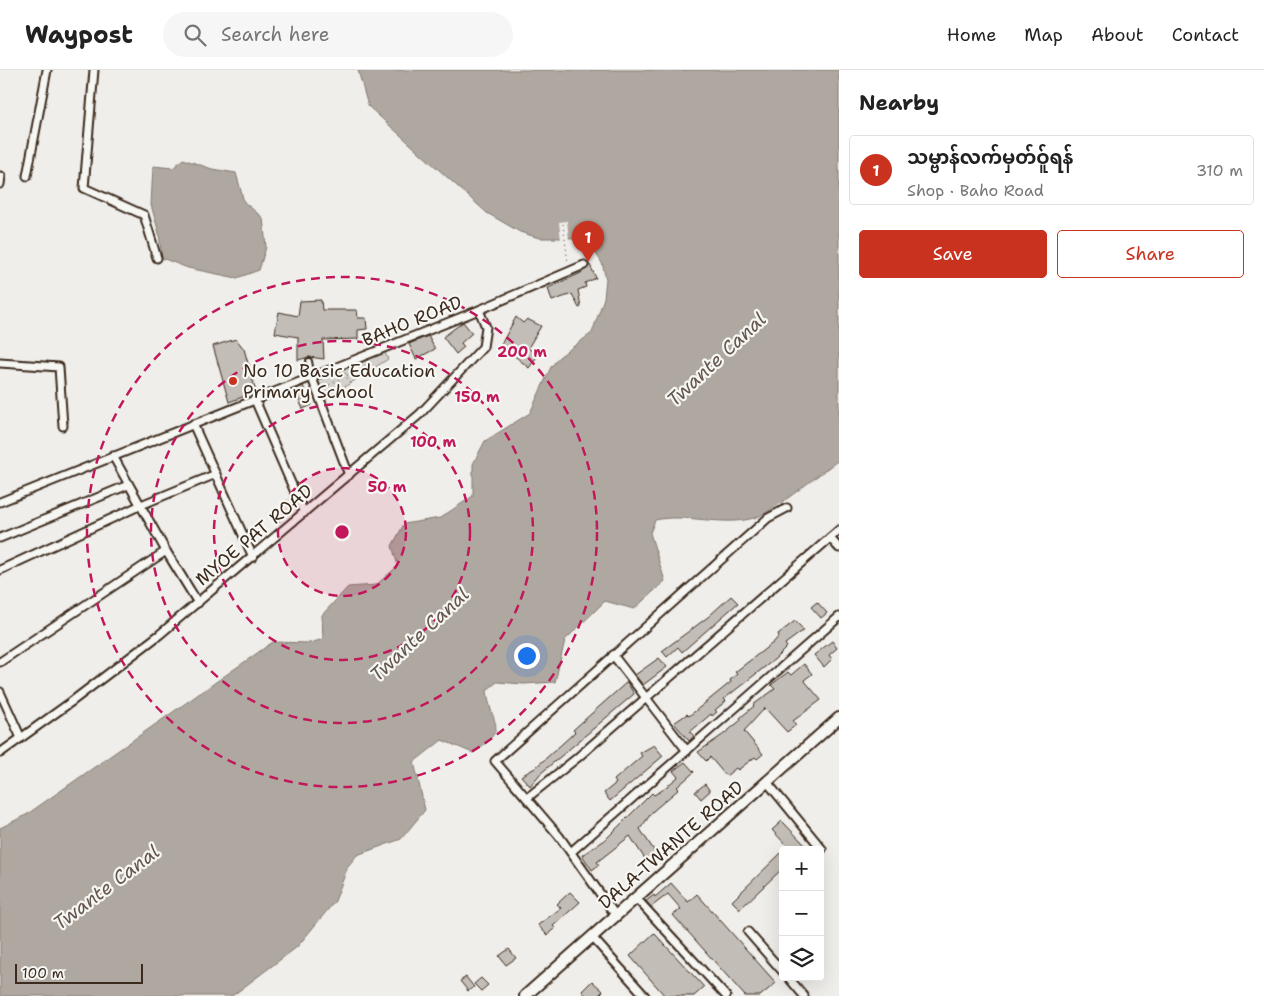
<!DOCTYPE html>
<meta charset="utf-8">
<style>
:root{--surface:#fff;--page:#f6f6f6;--text:#222;--muted:#767676;--line:#e0e0e0;--accent:#c8321e}
body{margin:0;font-family:"Shantell Sans","Noto Sans Myanmar",sans-serif;background:var(--page);color:var(--text)}
.controls{position:absolute;right:15px;bottom:15px;display:grid;overflow:hidden;border-radius:5px;box-shadow:0 5px 20px #0002}
.controls button{width:45px;height:45px;display:grid;place-items:center;padding:0;border:0;border-bottom:1px solid var(--line);background:var(--surface);color:var(--text);font:25px sans-serif}
.scale{position:absolute;left:15px;bottom:12px;width:128px;box-sizing:border-box;padding-left:5px;border:2px solid #3b2a1e;border-top:0;font-size:14px;line-height:18px;white-space:nowrap;color:#3b2a1e;-webkit-text-stroke:4px #f6f6f2;paint-order:stroke}
.you{position:absolute;left:526px;top:585px;width:18px;height:18px;margin:-12px;border:4px solid #fff;border-radius:50%;background:#1a73e8;box-shadow:0 0 0 8px #1a73e833}
.badge{display:grid;place-items:center;width:32px;height:32px;border-radius:50%;background:var(--accent);color:#fff;font-size:16px;font-weight:700}
.pin{position:absolute;translate:-50% -41px;filter:drop-shadow(0 1px 2px #0008)}
.pin::after{content:'';position:absolute;top:26px;width:18px;height:15px;background:inherit;clip-path:polygon(0 0,100% 0,50% 100%)}
.list{margin:0;padding:0;list-style:none}
h2{display:flex;justify-content:space-between;align-items:center;height:65px;margin:0;padding:0 20px;font-size:21px}
h2 small{font-size:16px;font-weight:400;color:var(--muted)}
.list li{display:grid;grid-template-columns:32px 1fr auto;gap:15px;align-items:center;box-sizing:border-box;height:70px;margin:0 10px 10px;padding:0 10px;border:1px solid var(--line);border-radius:5px}
.list b{display:block;font-size:19px;white-space:nowrap}
.list p{margin:0;font-size:16px;white-space:nowrap;color:var(--muted)}
.list em{font-size:16px;font-style:normal;color:var(--muted)}
.actions{display:flex;gap:10px;padding:15px 20px}
.actions a{flex:1;padding:11px 0;border:1px solid var(--accent);border-radius:5px;text-align:center;font-size:18px;color:var(--accent)}
.actions .main{background:var(--accent);color:#fff}
.icon{flex:none;width:28px;height:28px;fill:none;stroke:currentColor;stroke-width:2;stroke-linecap:round;stroke-linejoin:round}
.map{position:relative;flex:none;width:839px;height:926px;overflow:hidden}
header{display:flex;align-items:center;gap:30px;box-sizing:border-box;height:70px;padding:0 25px;background:var(--surface);border-bottom:1px solid var(--line)}
header strong{font-size:24px}
nav{display:flex;gap:28px;margin-inline-start:auto;font-size:18px}
.search{width:350px;height:45px;background:var(--page);display:flex;align-items:center;gap:12px;box-sizing:border-box;padding:0 18px;border-radius:28px;color:var(--muted);font-size:19px}
main{display:flex}
aside{flex:1;background:var(--surface)}
.map>svg:first-child{display:block}
</style>
<header>
<strong>Waypost</strong>
<div class="search"><svg class="icon" aria-label="search" viewBox="0 0 24 24"><circle cx="10" cy="10" r="6"/><path d="M15 15l6 6"/></svg>Search here</div>
<nav><a>Home</a><a>Map</a><a>About</a><a>Contact</a></nav>
</header>
<main>
<div class="map">
<svg width="839" height="926" viewBox="0 0 839 926">
<rect width="100%" height="100%" fill="#efeeea"/>
<filter id="ink" filterUnits="userSpaceOnUse"><feTurbulence type="fractalNoise" baseFrequency=".02" numOctaves="2"/><feDisplacementMap in="SourceGraphic" scale="10" xChannelSelector="R" yChannelSelector="G"/><feConvolveMatrix kernelMatrix="1 2 1 2 8 2 1 2 1" color-interpolation-filters="sRGB"/></filter>
<g filter="url(#ink)">
<!-- green -->
<path fill="#d4d1cc" stroke="#887e75" d="M384,281L388,289L326,329L317,308Z"/>
<!-- water -->
<g fill="#afa8a1" stroke="#81766d">
<path d="M358,0H839V390C821,402 771,444 754,448C722,457 687,443 655,450L650,463L665,511L634,539L605,531L565,570L555,612L524,614L497,612L487,620C491,659 511,655 473,683L442,670L414,692L425,740L401,769L357,785L348,796L335,831L297,877L232,926H0V758L26,745L273,572L310,573L323,569L322,545L348,517L376,515L398,496L392,476L404,454L440,448L473,426V394L485,371L530,343L551,297L559,287L592,263L604,228L606,209L602,193L593,179L582,172L569,168H539L520,162L487,143L368,36Z"/>
<path d="M183,89L212,99L236,103L244,132L263,148L266,177L259,200L237,208L188,198L162,188L159,163L151,135L153,96L173,98Z"/>
</g>
<!-- pier -->
<path fill="#efeeea" d="M567,151L569,170H561L559,152Z"/>
<!-- building -->
<g fill="#c2bdb7" stroke="#3b2a1e">
<path d="M590,195L596,208L585,213L586,217L578,220L581,237L579,238L572,224L552,231L548,218L581,203Z"/>
<path d="M321,230L322,240H357L358,248H366L367,259L358,260V269L323,270L324,289L309,287L298,290V267L275,263L279,242L298,246L300,231Z"/>
<path d="M516,247L523,253L527,249L541,256L528,278L538,285L529,298L516,287L498,280Z"/>
<path d="M463,252L472,263L461,273L464,277L456,284L443,267Z"/>
<path d="M428,266L435,279L416,289L409,274Z"/>
<path d="M236,269L244,279L256,322L229,332L213,276Z"/>
<path d="M303,316L312,335L303,339L294,320Z"/>
<path d="M731,526L738,533L682,582L678,577L667,587L662,581L708,547Z"/>
<path d="M817,532L827,543L821,548L811,537Z"/>
<path d="M795,551L804,560L785,574L787,577L775,589L724,629L726,631L715,640L717,642L712,646L711,644L690,662L694,666L689,671L674,653L687,644L689,646L731,612L730,610L737,604L735,602L774,572L779,566L778,564Z"/>
<path d="M832,571L837,578L829,585L832,589L824,597L814,585Z"/>
<path d="M659,588L667,597L643,615L635,605Z"/>
<path d="M804,594L812,604L804,610L821,630L793,651L796,655L787,662L765,638L744,661L763,684L757,689L755,687L738,700L736,698L726,706L710,687L706,691L698,682L724,664L741,650L740,648L754,636L753,635L775,619L771,615L788,602L791,605Z"/>
<path d="M627,612L634,624L540,704L530,716L521,706L535,698L563,673L575,662L573,660Z"/>
<path d="M654,675L663,686L610,731L604,723L616,713L614,710L642,686L640,683Z"/>
<path d="M685,692L694,702L677,717L679,719L653,741L640,759L657,785L647,792L630,766L597,792L599,795L592,800L582,785L605,770L652,723L654,725L661,721L678,707L673,701Z"/>
<path d="M705,714L710,721L701,729L695,722Z"/>
<path d="M782,751L806,776L803,780H784L787,776L772,760Z"/>
<path d="M783,781V798L740,839L732,831Z"/>
<path d="M671,813L688,832L697,824L776,913L760,926H745L673,845L681,839L668,824L651,837L646,831L654,825L655,827Z"/>
<path d="M570,822L580,832L553,856L555,858L547,865L538,855L561,838L557,834Z"/>
<path d="M654,863L704,917L694,926H665L630,886Z"/>
<path d="M509,879L516,888L506,895L499,886Z"/>
<path d="M466,907L474,917L468,921L460,911Z"/>
<path d="M481,908L488,915L481,921L474,914Z"/>
<path d="M592,911L603,921L598,926H586L582,921Z"/>
</g>
<g fill="none" stroke-linecap="round" stroke-linejoin="round">
<defs>
<path id="service" d="M309,291L312,308"/>
<g id="minor">
<path d="M94,0L84,118L144,145L157,188"/>
<path d="M27,106L47,0"/>
<path d="M0,114L1,106"/>
<path d="M0,293L59,297L63,356"/>
<path d="M312,308L349,405"/>
<path d="M255,330L304,443"/>
<path d="M193,354L253,487"/>
<path d="M113,386L166,481L198,533"/>
<path d="M0,432L479,240L584,195"/>
<path d="M0,468L128,415"/>
<path d="M830,468L839,478"/>
<path d="M0,500L141,435L216,404"/>
<path d="M613,585L687,681"/>
<path d="M0,592L166,481"/>
<path d="M0,622L21,668"/>
<path d="M0,683L71,632L159,565L420,344L483,277L486,257L479,240"/>
<path d="M767,712L822,779"/>
<path d="M527,728L577,688L839,460"/>
<path d="M571,782L839,547"/>
<path d="M636,828L726,926"/>
<path d="M616,846L559,766L495,691L768,448L787,438"/>
<path d="M748,862L783,902"/>
<path d="M592,867L645,926"/>
<path d="M788,907L804,926"/>
</g>
<path id="secondary" d="M525,926L839,648"/>
</defs>
<!-- service casing -->
<use href="#service" stroke="#3b2a1e" stroke-width="8"/>
<!-- minor casing -->
<use href="#minor" stroke="#3b2a1e" stroke-width="11"/>
<!-- secondary casing -->
<use href="#secondary" stroke="#3b2a1e" stroke-width="14"/>
<!-- path -->
<g stroke="#3b2a1e" stroke-width="1" stroke-dasharray="1 4" stroke-linecap="butt">
<path d="M563,154L568,193"/>
<path d="M345,303L350,314"/>
<path d="M325,317L370,293"/>
</g>
<!-- service -->
<use href="#service" stroke="#f6f6f2" stroke-width="4"/>
<!-- minor -->
<use href="#minor" stroke="#f6f6f2" stroke-width="7"/>
<!-- secondary -->
<use href="#secondary" stroke="#f6f6f2" stroke-width="10"/>
</g>
</g>
<!-- distance rings -->
<circle cx="342" cy="462" r="64" fill="#c2185b" fill-opacity=".12"/>
<g fill="none" stroke="#c2185b" stroke-width="2.5" stroke-dasharray="9 6">
<circle cx="342" cy="462" r="64"/>
<circle cx="342" cy="462" r="128"/>
<circle cx="342" cy="462" r="191"/>
<circle cx="342" cy="462" r="255"/>
</g>
<!-- markers -->
<circle fill="#c8321e" stroke="#f6f6f2" stroke-width="2" cx="233" cy="311" r="5"/>
<g text-anchor="middle" stroke-width="4.5" stroke-linejoin="round" paint-order="stroke">
<!-- street labels -->
<g font-size="18" fill="#3b2a1e" stroke="#f6f6f2">
<text transform="translate(412 251) rotate(-22)" y="6">BAHO ROAD</text>
<text transform="translate(254 465) rotate(-40)" y="6">MYOE PAT ROAD</text>
<text transform="translate(671 775) rotate(-41)" y="6">DALA-TWANTE ROAD</text>
</g>
<!-- poi labels -->
<g font-size="18" fill="#3b2a1e" stroke="#f6f6f2" text-anchor="start">
<text x="243" y="307">No 10 Basic Education<tspan x="243" dy="21">Primary School</tspan></text>
</g>
<!-- water labels -->
<g font-size="19" font-style="italic" fill="#64564c" stroke="#f6f6f2">
<text transform="translate(716 289) rotate(-43)" y="7">Twante Canal</text>
<text transform="translate(419 564) rotate(-43)" y="7">Twante Canal</text>
<text transform="translate(106 817) rotate(-37)" y="7">Twante Canal</text>
</g>
</g>
<circle cx="342" cy="462" r="8" fill="#c2185b" stroke="#f6f6f2" stroke-width="2.5"/>
<g font-size="15" text-anchor="middle" font-weight="bold" fill="#c2185b" stroke="#f6f6f2" stroke-width="4.5" stroke-linejoin="round" paint-order="stroke">
<text x="522" y="287">200 m</text>
<text x="477" y="332">150 m</text>
<text x="433" y="377">100 m</text>
<text x="387" y="422">50 m</text>
</g>
</svg>
<div class="controls">
<button>+</button>
<button>−</button>
<button><svg class="icon" aria-label="layers" viewBox="0 0 24 24"><path d="M12 4l9 5-9 5-9-5zM3 14l9 5 9-5"/></svg></button>
</div>
<div class="scale">100 m</div>
<div class="you"></div>
<div class="pin badge" style="left:588px;top:192px">1</div>
</div>
<aside>
<h2>Nearby<small></small></h2>
<ul class="list">
<li><span class="badge">1</span><div><b>သမ္ဗာန်လက်မှတ်ဝ်ူရန်</b><p>Shop · Baho Road</p></div><em>310 m</em></li>
</ul>
<div class="actions"><a class="main">Save</a><a>Share</a></div>
</aside>
</main>
